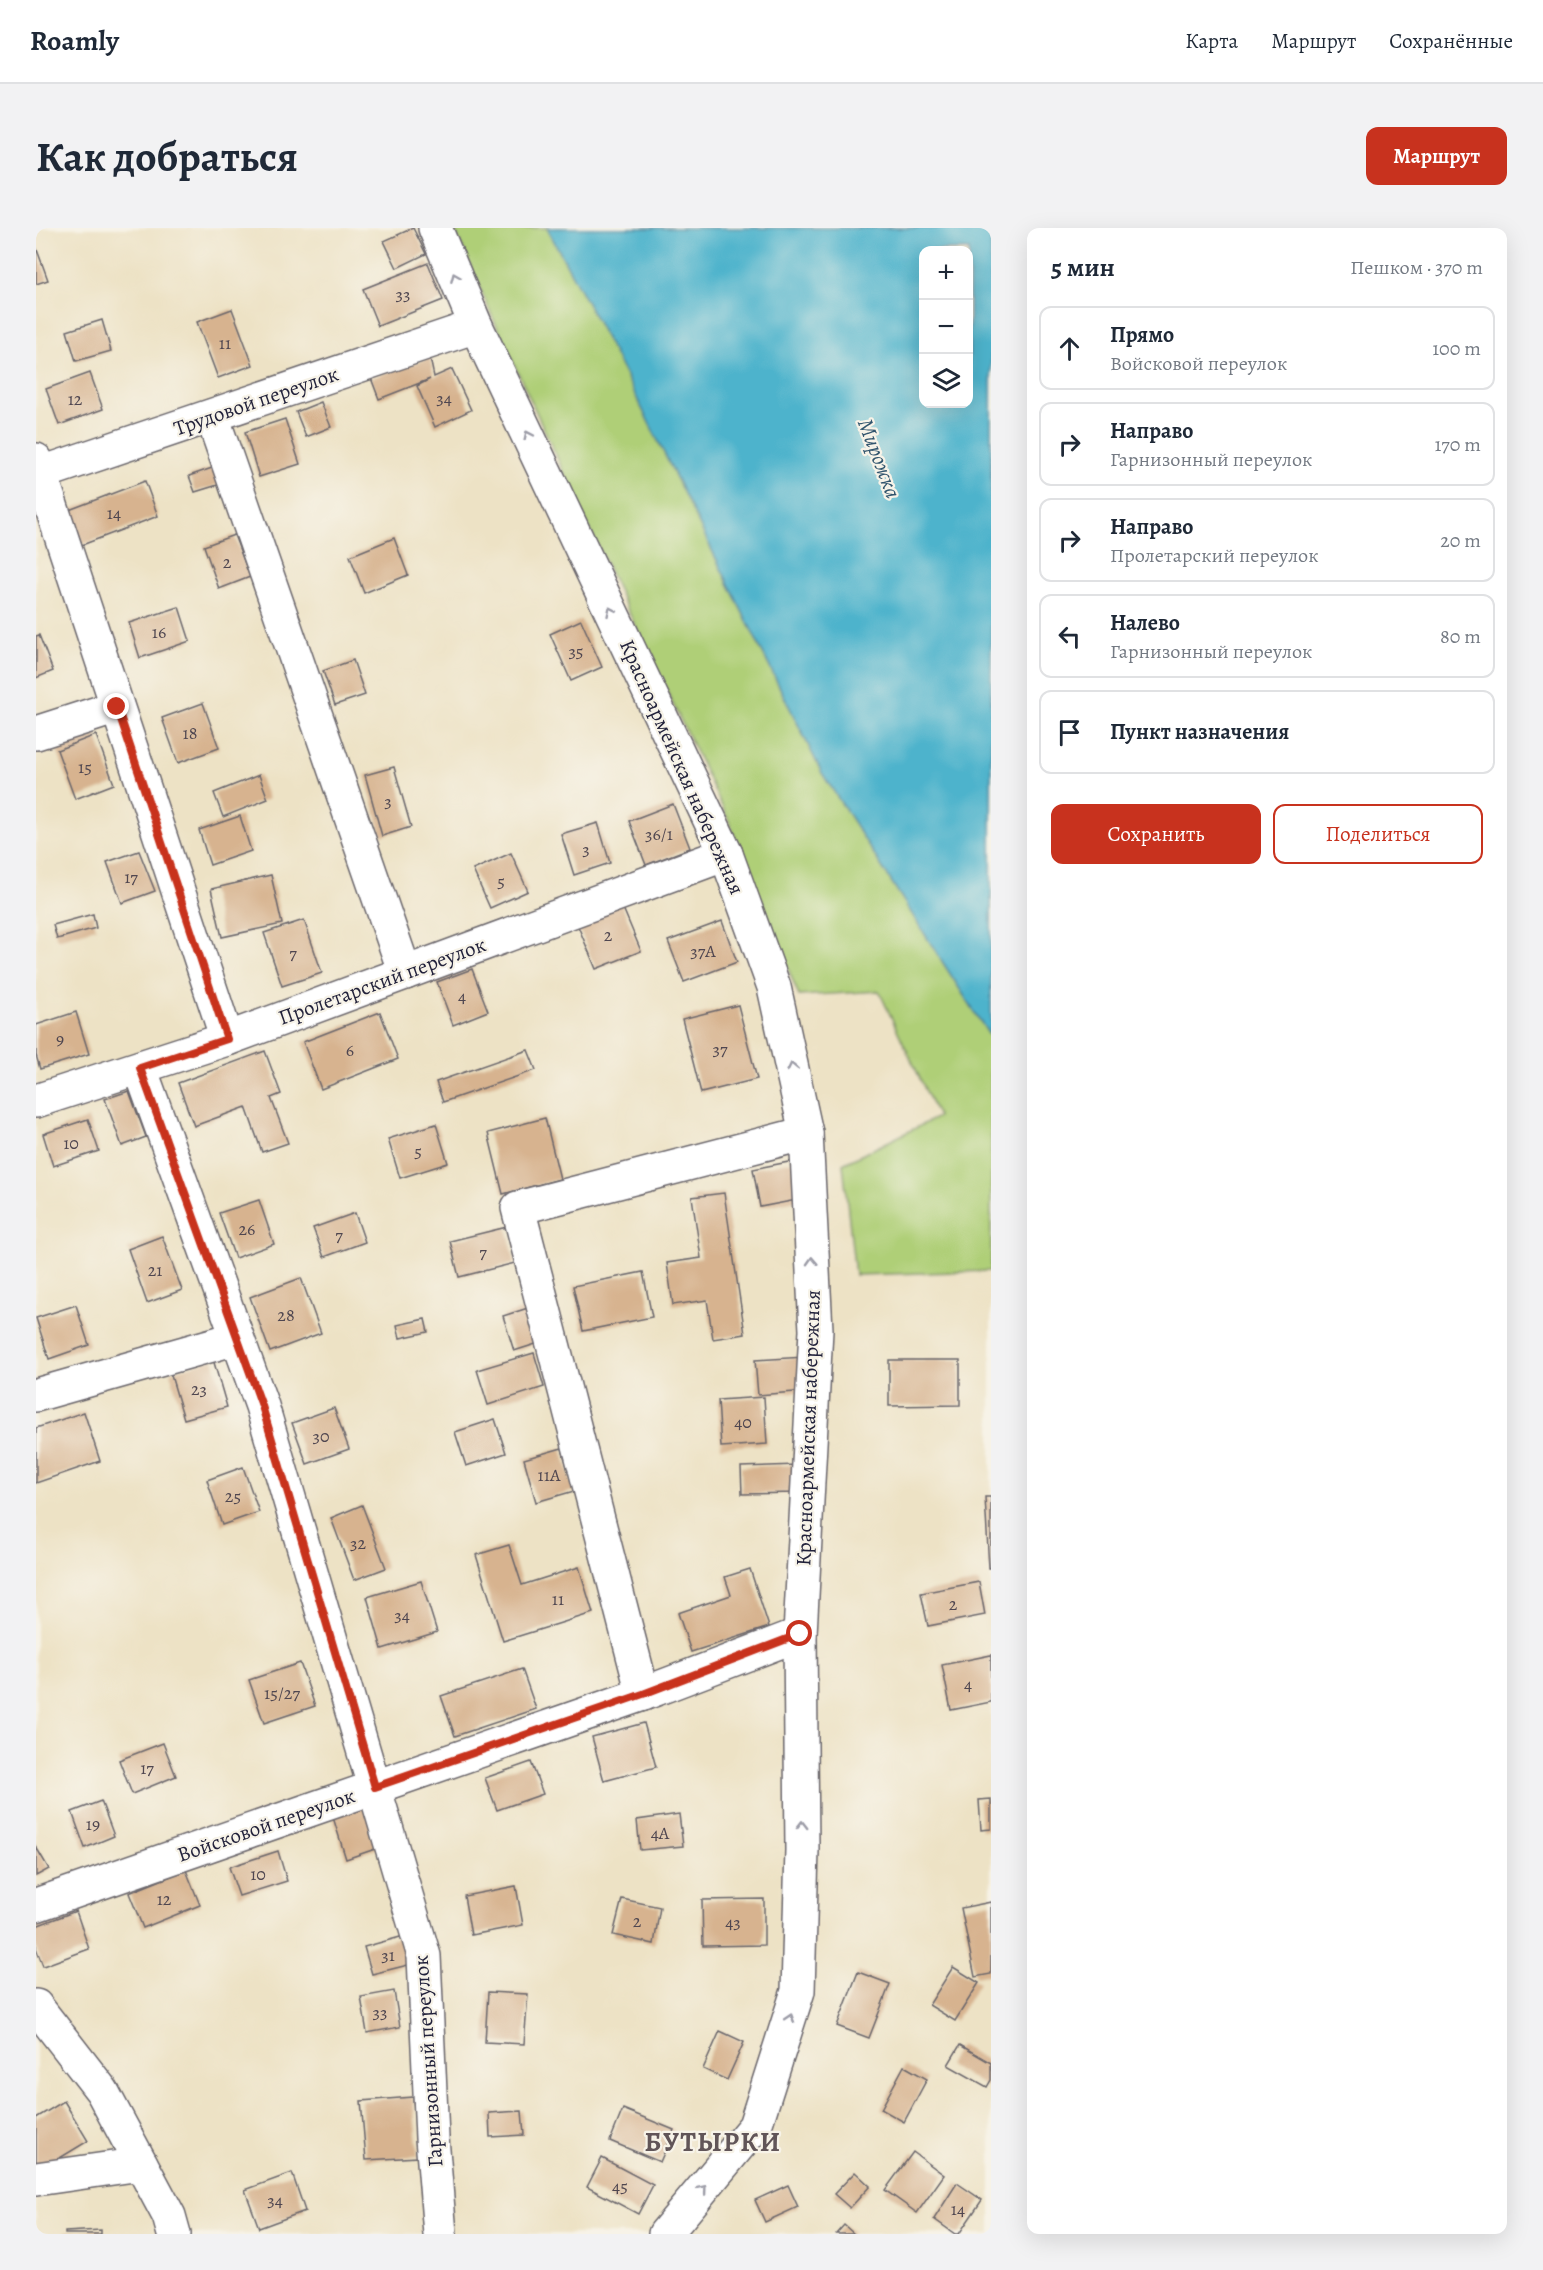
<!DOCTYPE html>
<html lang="ru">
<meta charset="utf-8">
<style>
:root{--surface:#fff;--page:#f2f2f3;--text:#1f2937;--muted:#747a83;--line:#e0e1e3;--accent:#c8321e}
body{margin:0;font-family:Alegreya,serif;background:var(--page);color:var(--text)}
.controls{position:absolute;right:18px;top:18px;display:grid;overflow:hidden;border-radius:12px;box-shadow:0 6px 24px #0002}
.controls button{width:54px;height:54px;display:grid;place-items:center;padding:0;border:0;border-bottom:2px solid var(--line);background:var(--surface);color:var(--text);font:30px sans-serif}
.stop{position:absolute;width:18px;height:18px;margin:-14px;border:4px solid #c8321e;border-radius:50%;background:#fff}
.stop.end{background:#c8321e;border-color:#fff;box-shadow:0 2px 6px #0008}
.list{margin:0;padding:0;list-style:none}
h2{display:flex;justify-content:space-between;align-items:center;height:78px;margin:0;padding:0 24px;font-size:26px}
h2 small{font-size:20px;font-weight:400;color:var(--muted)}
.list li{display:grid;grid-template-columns:39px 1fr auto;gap:18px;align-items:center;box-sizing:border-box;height:84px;margin:0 12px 12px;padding:0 12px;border:2px solid var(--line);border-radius:12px}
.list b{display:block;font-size:22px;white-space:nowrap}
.list p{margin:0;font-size:20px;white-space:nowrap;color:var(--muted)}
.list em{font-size:20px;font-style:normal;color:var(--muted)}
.actions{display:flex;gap:12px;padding:18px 24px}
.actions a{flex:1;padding:14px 0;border:2px solid var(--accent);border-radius:12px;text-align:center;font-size:21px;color:var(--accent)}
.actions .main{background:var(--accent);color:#fff}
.icon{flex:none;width:33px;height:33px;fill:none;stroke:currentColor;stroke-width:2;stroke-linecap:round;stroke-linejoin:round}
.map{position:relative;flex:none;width:955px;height:2006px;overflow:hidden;border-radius:12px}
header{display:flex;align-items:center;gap:36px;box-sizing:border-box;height:84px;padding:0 30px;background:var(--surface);border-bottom:2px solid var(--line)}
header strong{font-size:28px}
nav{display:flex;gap:33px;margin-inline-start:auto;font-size:21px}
.intro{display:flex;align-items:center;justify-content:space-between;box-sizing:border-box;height:144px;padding:0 36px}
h1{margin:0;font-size:42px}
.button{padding:15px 27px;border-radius:12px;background:var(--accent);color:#fff;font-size:21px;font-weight:700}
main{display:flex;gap:36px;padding:0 36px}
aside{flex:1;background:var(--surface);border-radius:12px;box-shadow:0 6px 24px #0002}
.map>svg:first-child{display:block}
</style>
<header>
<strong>Roamly</strong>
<nav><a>Карта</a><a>Маршрут</a><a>Сохранённые</a></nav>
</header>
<div class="intro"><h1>Как добраться</h1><a class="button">Маршрут</a></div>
<main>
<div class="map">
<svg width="955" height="2006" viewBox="0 0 955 2006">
<rect width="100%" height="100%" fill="#f7f3e8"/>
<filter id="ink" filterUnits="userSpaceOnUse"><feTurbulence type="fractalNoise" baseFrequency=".0167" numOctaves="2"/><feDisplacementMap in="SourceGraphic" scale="12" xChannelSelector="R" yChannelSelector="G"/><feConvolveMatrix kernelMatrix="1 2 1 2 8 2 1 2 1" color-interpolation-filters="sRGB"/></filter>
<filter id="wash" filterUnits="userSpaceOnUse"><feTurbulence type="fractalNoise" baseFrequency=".008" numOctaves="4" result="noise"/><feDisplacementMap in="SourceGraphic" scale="24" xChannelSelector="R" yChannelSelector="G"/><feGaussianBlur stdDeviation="1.35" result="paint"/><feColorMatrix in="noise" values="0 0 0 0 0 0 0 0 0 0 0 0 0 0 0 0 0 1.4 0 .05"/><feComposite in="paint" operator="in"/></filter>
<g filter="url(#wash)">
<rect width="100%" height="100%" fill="#ede2c5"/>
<!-- green -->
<path fill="#afcf77" stroke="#687859" stroke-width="1.5" d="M418,0H511L590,148L786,545L955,810V1043L819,1047L807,936L902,889L843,763L763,768L692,591L575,347L456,88Z"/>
<!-- water -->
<path fill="#4db3cc" stroke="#386a84" stroke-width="1.5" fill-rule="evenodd" d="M511,0H955V810L786,545L590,148ZM888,22H933V176H888Z"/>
<g id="blocks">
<!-- building -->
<g fill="#d7b38f">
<path d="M377,0L390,26L361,40L348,13Z"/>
<path d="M0,19L12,52L0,56Z"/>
<path d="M392,35L407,72L342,98L327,61Z"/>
<path d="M196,81L217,137L182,150L161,94Z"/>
<path d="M66,92L75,123L40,133L31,103Z"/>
<path d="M394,130L398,149L416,141L435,182L399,199L381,158L394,151L343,171L335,150Z"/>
<path d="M54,145L67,181L23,197L10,161Z"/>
<path d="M285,174L295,199L270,209L260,184Z"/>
<path d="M249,191L264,236L223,249L209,204Z"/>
<path d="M179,239L185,256L159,264L153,248Z"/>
<path d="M109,253L122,288L46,317L33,282Z"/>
<path d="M198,307L214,349L183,361L168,318Z"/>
<path d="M358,310L372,347L328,365L314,328Z"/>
<path d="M143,379L154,413L104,430L93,395Z"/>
<path d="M545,392L566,439L535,453L514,406Z"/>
<path d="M3,407L17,443L0,450V408Z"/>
<path d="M317,432L329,467L299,477L287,443Z"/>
<path d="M167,475L183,520L142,535L126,490Z"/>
<path d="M60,507L78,556L39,571L21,522Z"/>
<path d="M358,539L375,599L346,608L329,547Z"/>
<path d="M223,547L232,571L187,589L178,565Z"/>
<path d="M637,576L654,620L610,637L593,593Z"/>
<path d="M204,588L215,623L174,637L163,602Z"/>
<path d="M562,595L574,635L538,647L525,606Z"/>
<path d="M103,623L119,663L86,675L71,634Z"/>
<path d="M475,625L492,663L454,680L437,642Z"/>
<path d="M235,647L246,696L186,709L175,661Z"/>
<path d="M584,673L605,723L560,741L539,691Z"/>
<path d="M57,686L60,700L21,711L17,697Z"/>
<path d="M268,692L286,745L246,758L228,705Z"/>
<path d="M686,693L701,734L648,754L632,713Z"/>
<path d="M436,741L452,783L417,797L401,754Z"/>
<path d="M702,777L721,851L665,865L646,791Z"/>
<path d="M40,784L53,826L4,841L0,827V797Z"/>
<path d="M344,784L362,831L285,861L267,814Z"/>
<path d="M492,822L500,842L407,874L400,854Z"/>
<path d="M229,823L245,866L235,870L252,915L226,924L210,879L158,898L142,855Z"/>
<path d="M93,863L110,909L86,918L69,871Z"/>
<path d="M509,890L524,951L467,966L452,905Z"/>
<path d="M52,891L63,923L17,938L7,906Z"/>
<path d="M400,896L412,935L364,950L352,911Z"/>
<path d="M758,933L766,971L724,979L717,941Z"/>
<path d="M688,965L709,1106L677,1111L671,1072L637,1077L631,1035L665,1030L656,969Z"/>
<path d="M223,972L238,1016L199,1030L183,985Z"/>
<path d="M319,985L329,1014L288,1029L277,1000Z"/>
<path d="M471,999L479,1035L423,1049L414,1013Z"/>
<path d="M126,1008L146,1062L111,1075L92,1021Z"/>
<path d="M607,1044L616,1089L547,1103L537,1058Z"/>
<path d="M265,1050L285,1105L234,1124L214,1069Z"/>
<path d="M40,1077L53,1117L13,1131L0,1090Z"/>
<path d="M495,1079L506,1114L478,1123L467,1088Z"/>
<path d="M389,1091L392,1104L364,1110L361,1097Z"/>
<path d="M498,1125L508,1159L452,1177L441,1142Z"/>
<path d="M769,1129L771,1163L722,1167L719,1132Z"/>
<path d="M177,1131L191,1179L148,1191L134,1144Z"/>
<path d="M853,1132H924V1177L853,1178Z"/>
<path d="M728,1169L731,1216L685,1219L682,1172Z"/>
<path d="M298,1180L313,1221L271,1236L256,1195Z"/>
<path d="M48,1184L64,1233L0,1255V1200Z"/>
<path d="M459,1191L470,1225L430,1238L419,1204Z"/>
<path d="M526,1220L538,1263L500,1274L488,1231Z"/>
<path d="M761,1237V1265L706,1266L705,1239Z"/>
<path d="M207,1239L223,1284L186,1297L171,1252Z"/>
<path d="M949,1269H955V1340H953Z"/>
<path d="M326,1277L350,1340L318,1352L295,1290Z"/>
<path d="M473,1317L486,1357L543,1339L557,1385L467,1413L440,1327Z"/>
<path d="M714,1341L733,1399L655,1424L642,1385L695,1367L689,1349Z"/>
<path d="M385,1353L401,1404L346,1421L331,1369Z"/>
<path d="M943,1354L949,1387L892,1398L885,1365Z"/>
<path d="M955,1427V1474L915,1482L906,1437Z"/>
<path d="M264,1435L279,1478L228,1495L213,1452Z"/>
<path d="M486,1441L500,1481L419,1508L405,1468Z"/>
<path d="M608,1495L620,1539L568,1553L556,1509Z"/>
<path d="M127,1515L140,1548L96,1566L83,1532Z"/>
<path d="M495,1534L507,1566L461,1582L449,1550Z"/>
<path d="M955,1571V1601L945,1602L943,1572Z"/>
<path d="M65,1573L78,1608L49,1620L36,1584Z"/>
<path d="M330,1575L345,1619L310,1631L296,1586Z"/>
<path d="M643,1586L647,1618L604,1622L601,1592Z"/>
<path d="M0,1619L13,1641L0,1648Z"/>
<path d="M242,1623L251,1653L203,1668L193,1639Z"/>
<path d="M150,1642L164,1677L107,1700L93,1665Z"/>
<path d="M480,1658L487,1697L435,1707L428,1668Z"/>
<path d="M586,1671L624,1679L618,1716L577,1707Z"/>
<path d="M728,1671V1717L667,1718L666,1672Z"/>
<path d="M955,1674V1746L939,1749L925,1680Z"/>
<path d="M40,1683L53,1721L7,1738L0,1720V1698Z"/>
<path d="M368,1708L376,1736L336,1746L328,1719Z"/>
<path d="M917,1739L943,1755L919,1793L893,1777Z"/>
<path d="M822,1744L854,1756L833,1810L801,1798Z"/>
<path d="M358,1763L364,1799L331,1805L325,1769Z"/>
<path d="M452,1764L492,1766L488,1816L449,1814Z"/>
<path d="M684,1803L708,1814L691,1852L667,1841Z"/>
<path d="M924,1817L955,1835V1852L951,1859L912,1837Z"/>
<path d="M868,1838L891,1851L868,1894L845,1881Z"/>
<path d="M377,1869L382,1929L330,1932L325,1873Z"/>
<path d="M28,1873L52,1913L4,1942L0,1936V1890Z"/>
<path d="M587,1881L638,1902L624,1934L574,1913Z"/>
<path d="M486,1883L488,1907L454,1909L453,1885Z"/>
<path d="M877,1924L908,1947L881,1985L849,1962Z"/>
<path d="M566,1930L617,1957L602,1986L551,1959Z"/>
<path d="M819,1944L834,1958L814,1980L798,1966Z"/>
<path d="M256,1945L269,1983L223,2000L209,1962Z"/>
<path d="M921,1955L946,1972L923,2006H919L898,1991Z"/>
<path d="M752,1957L762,1979L729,1994L719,1972Z"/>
<path d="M808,1997L818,2006H800Z"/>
<path d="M65,2002V2006H29V2004Z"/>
</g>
</g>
</g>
<g filter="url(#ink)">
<use href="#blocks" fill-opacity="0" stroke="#69656b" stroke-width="1.5"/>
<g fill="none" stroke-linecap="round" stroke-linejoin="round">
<defs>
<g id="minor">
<path d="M399,0L440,98L690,626L738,759L770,905L780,1102L764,1406L766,1622L762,1763L719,1898L629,2006"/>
<path d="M176,188L369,745"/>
<path d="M0,232L191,811"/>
<path d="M0,247L440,98"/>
<path d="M0,505L81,479"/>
<path d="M104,840L226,1178L388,1728L396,1910L404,2006"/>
<path d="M0,873L191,811L690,626"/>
<path d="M0,1167L201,1110"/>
<path d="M607,1466L482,980L770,905"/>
<path d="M0,1677L607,1466L764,1406"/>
<path d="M0,1778L66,1863L133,1988L138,2006"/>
<path d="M0,1951L105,1936"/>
</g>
</defs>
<!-- minor casing -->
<use href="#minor" stroke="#69656b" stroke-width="36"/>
<!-- minor -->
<use href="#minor" stroke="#fff" stroke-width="33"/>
</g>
<!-- one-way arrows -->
<defs><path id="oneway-chevron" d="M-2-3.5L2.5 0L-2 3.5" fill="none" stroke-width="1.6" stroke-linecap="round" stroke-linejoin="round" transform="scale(1.5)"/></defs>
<g stroke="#9c9ca7">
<use href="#oneway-chevron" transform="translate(419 49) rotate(-113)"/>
<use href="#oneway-chevron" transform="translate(492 207) rotate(-115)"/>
<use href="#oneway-chevron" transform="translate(575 383) rotate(-115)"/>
<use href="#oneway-chevron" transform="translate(756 839) rotate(-102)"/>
<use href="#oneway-chevron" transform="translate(776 1033) rotate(-93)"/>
<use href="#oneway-chevron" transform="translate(766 1597) rotate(-90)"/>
<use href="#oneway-chevron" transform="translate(754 1790) rotate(-72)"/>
<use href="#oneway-chevron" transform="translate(667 1961) rotate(-50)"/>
</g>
</g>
<g fill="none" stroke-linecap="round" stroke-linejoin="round" filter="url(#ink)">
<!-- route -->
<path stroke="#c8321e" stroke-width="8" d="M81,479L191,811L104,840L226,1178L339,1559L607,1466L764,1406"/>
</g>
<g text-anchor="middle" stroke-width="4.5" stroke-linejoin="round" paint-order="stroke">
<!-- number labels -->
<g font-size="18" fill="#4f4650">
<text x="367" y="72">33</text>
<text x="189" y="121">11</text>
<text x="408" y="176">34</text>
<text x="39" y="177">12</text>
<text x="78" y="291">14</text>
<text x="191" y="340">2</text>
<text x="123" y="410">16</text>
<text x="540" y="429">35</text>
<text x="154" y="511">18</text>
<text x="49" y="545">15</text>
<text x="352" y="579">3</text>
<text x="623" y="612">36/1</text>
<text x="550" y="627">3</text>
<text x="95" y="655">17</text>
<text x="465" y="659">5</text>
<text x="572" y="713">2</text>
<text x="667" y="729">37А</text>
<text x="257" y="731">7</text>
<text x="426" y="774">4</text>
<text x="24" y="817">9</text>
<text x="684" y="827">37</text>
<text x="314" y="828">6</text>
<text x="35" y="921">10</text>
<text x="382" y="929">5</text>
<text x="211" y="1007">26</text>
<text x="303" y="1013">7</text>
<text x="447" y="1030">7</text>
<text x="119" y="1048">21</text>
<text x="250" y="1093">28</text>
<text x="163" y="1167">23</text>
<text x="707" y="1200">40</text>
<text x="285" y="1214">30</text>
<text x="513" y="1253">11А</text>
<text x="197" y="1274">25</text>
<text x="322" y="1321">32</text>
<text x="522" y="1377">11</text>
<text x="917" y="1382">2</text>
<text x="366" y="1393">34</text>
<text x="932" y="1462">4</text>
<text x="246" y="1471">15/27</text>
<text x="111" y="1546">17</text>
<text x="57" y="1602">19</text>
<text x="624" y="1611">4А</text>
<text x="222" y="1652">10</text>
<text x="128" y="1677">12</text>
<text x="601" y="1699">2</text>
<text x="697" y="1700">43</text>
<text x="352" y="1733">31</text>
<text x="344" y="1790">33</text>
<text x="584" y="1964">45</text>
<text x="239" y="1978">34</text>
<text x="922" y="1987">14</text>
</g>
<!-- street labels -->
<g font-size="21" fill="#22223b" stroke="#f7f3e8">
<text transform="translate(220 173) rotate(-19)" y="7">Трудовой переулок</text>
<text transform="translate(646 539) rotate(66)" y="7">Красноармейская набережная</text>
<text transform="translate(346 753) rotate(-20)" y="7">Пролетарский переулок</text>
<text transform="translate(772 1200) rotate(-88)" y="7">Красноармейская набережная</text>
<text transform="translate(230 1597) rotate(-19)" y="7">Войсковой переулок</text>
<text transform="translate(392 1833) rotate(-94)" y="7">Гарнизонный переулок</text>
</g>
<!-- water labels -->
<g font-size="22" font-style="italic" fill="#31556e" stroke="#f7f3e8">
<text transform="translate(844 230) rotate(69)" y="8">Мирожка</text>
</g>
<!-- district labels -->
<g font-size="27" font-weight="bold" letter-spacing="1.5" fill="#615558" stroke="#f7f3e8">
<text x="677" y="1923">БУТЫРКИ</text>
</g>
</g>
</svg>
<div class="controls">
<button>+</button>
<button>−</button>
<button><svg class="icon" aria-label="layers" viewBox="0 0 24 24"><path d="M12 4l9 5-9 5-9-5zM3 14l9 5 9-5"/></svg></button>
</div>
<div class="stop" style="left:764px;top:1406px"></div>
<div class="stop end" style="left:81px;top:479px"></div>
</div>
<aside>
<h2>5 мин<small>Пешком · 370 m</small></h2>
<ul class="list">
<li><svg class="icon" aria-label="ahead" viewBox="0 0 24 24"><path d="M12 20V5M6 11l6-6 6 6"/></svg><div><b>Прямо</b><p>Войсковой переулок</p></div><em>100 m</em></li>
<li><svg class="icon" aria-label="right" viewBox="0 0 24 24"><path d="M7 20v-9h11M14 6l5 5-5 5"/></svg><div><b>Направо</b><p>Гарнизонный переулок</p></div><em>170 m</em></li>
<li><svg class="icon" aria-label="right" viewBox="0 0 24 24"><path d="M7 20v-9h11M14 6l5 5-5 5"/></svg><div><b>Направо</b><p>Пролетарский переулок</p></div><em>20 m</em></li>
<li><svg class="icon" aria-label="left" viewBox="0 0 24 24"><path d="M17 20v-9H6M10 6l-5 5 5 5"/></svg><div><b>Налево</b><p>Гарнизонный переулок</p></div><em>80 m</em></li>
<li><svg class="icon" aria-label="arrive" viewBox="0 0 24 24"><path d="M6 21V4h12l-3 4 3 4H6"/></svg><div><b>Пункт назначения</b></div></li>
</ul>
<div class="actions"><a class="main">Сохранить</a><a>Поделиться</a></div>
</aside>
</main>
